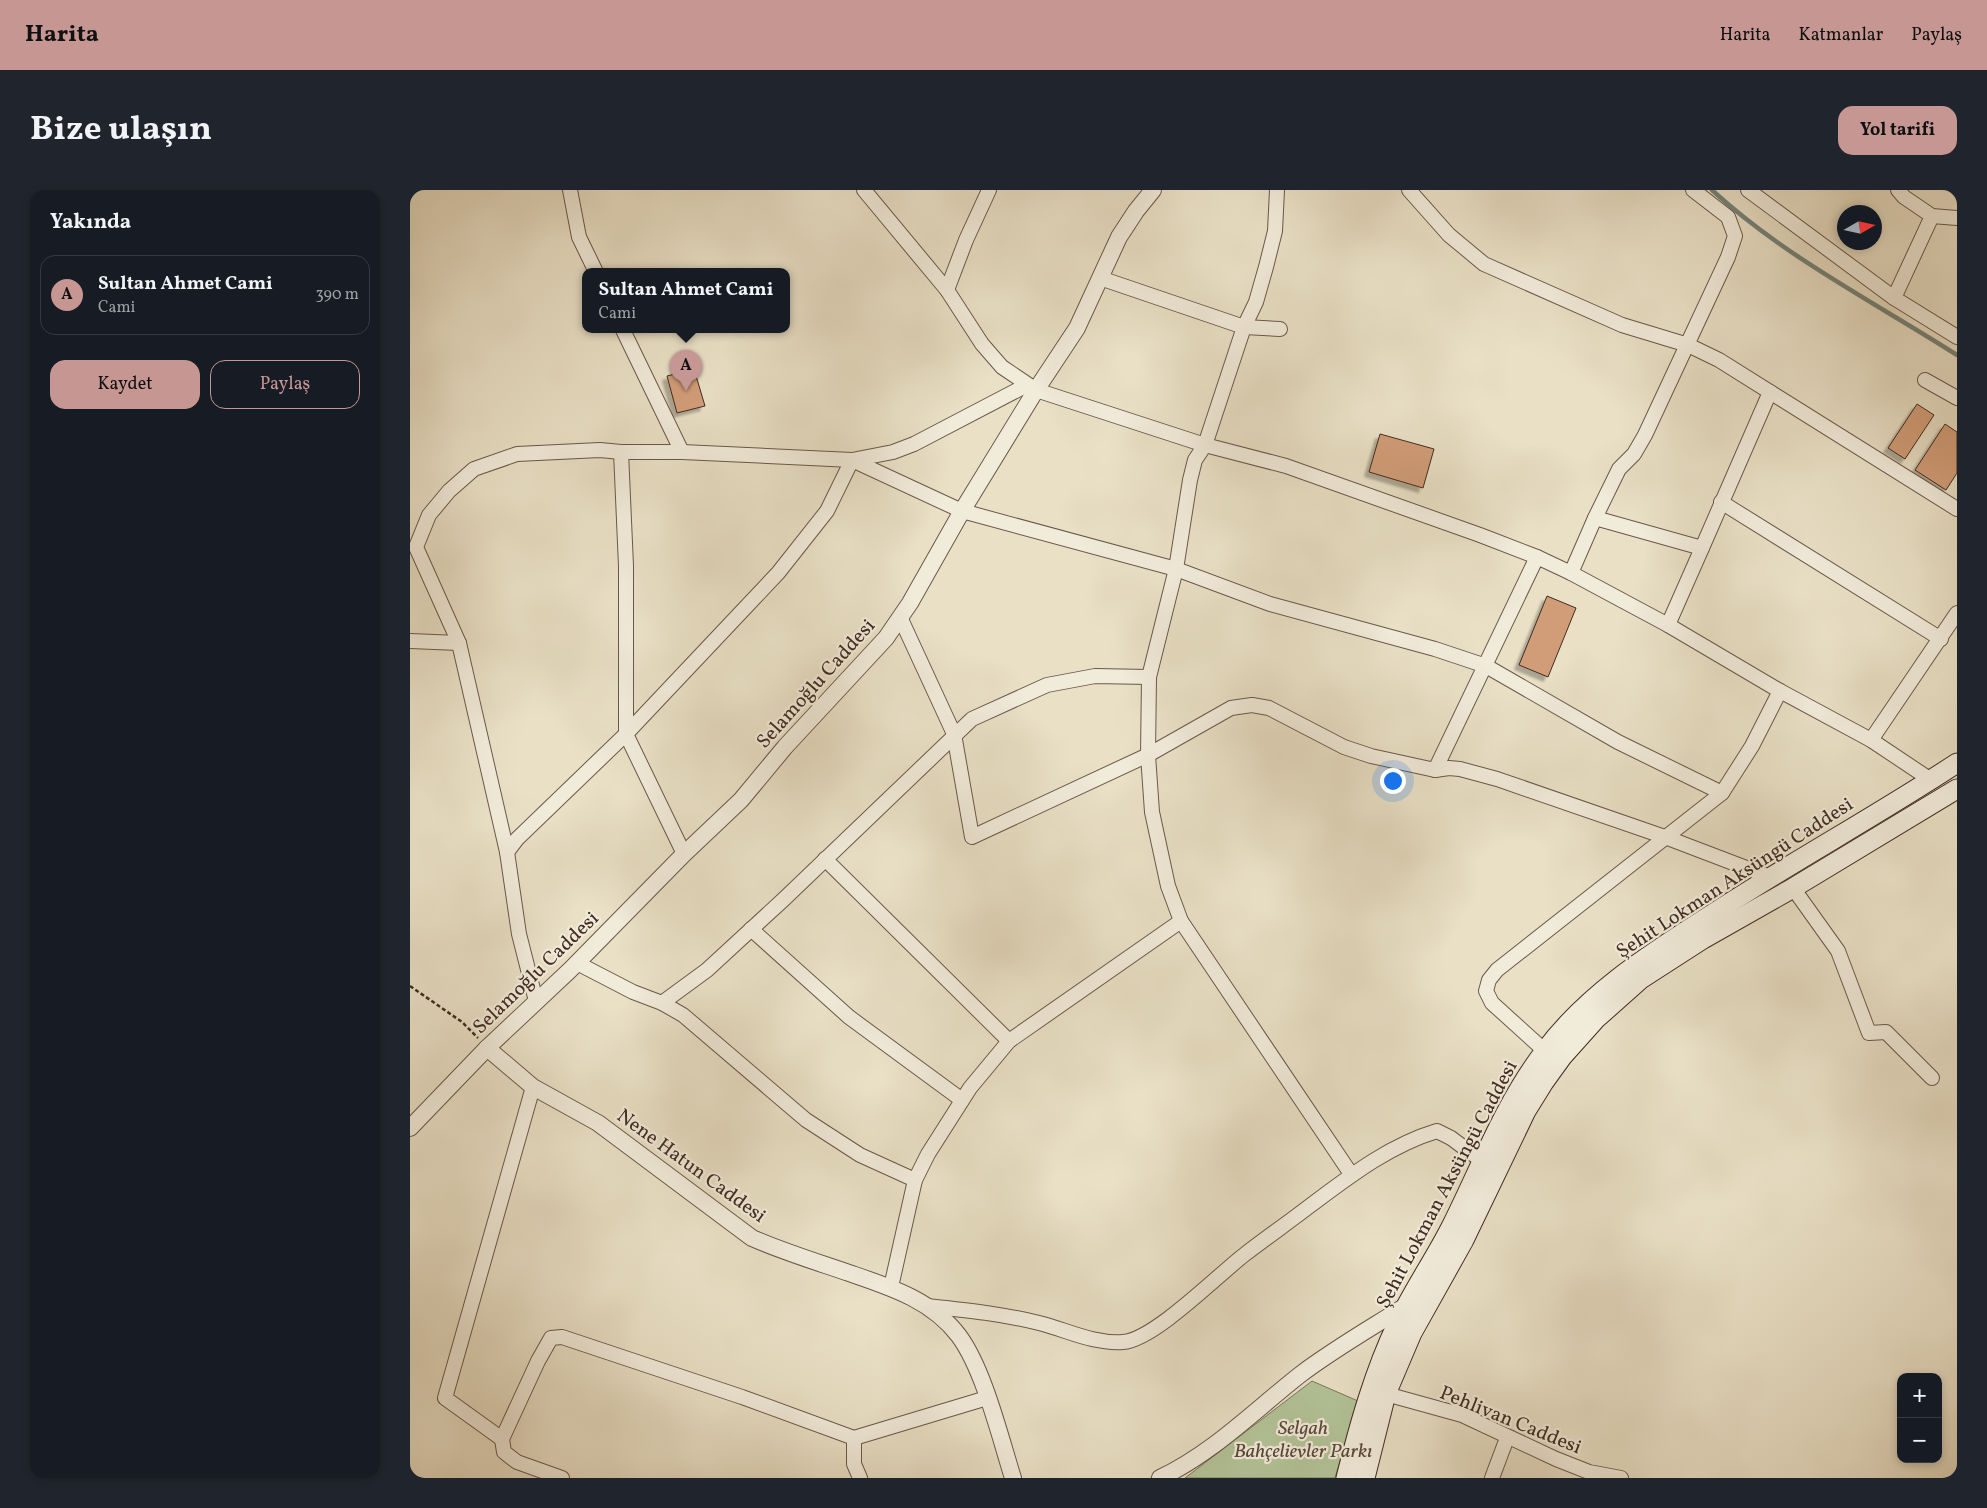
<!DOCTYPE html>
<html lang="tr">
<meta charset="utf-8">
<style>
:root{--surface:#171b24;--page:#20242c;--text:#f1f3f6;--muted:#9ea1a6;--line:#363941;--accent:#c59692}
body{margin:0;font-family:Vollkorn,serif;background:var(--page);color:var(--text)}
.controls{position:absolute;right:15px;bottom:15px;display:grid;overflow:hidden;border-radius:10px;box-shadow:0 2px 8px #0003}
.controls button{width:45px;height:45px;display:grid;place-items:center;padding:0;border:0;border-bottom:1px solid var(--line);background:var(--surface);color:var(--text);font:25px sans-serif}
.compass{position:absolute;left:1427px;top:15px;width:45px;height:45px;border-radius:50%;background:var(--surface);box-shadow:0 2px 8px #0003;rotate:81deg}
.you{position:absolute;left:982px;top:590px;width:18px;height:18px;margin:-12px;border:4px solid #fff;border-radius:50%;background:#1a73e8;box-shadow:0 0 0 8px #1a73e833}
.badge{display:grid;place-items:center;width:32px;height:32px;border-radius:50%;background:var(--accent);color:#111;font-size:16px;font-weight:700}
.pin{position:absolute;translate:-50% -41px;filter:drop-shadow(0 1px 2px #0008)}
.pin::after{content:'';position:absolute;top:26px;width:18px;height:15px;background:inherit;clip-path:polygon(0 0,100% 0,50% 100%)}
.popup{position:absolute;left:172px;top:78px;width:208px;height:65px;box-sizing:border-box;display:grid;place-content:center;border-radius:10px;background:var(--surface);filter:drop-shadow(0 1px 4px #0005);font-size:16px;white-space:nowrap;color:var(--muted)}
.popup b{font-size:19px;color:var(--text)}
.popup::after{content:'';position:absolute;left:50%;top:100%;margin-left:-10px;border:10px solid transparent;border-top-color:var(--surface)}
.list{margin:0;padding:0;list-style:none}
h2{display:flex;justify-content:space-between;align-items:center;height:65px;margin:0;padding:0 20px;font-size:21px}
h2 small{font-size:16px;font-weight:400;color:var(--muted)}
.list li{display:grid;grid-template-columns:32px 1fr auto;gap:15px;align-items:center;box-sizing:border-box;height:80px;margin:0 10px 10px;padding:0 10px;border:1px solid var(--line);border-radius:15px}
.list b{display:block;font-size:19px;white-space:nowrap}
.list p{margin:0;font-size:16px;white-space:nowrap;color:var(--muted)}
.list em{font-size:16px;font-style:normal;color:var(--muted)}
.actions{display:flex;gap:10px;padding:15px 20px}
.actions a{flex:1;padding:11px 0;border:1px solid var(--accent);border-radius:15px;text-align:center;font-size:18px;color:var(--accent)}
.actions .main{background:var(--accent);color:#111}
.map{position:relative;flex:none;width:1547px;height:1288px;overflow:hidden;border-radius:15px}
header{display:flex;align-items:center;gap:30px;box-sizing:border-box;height:70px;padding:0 25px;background:var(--accent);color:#111}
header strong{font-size:24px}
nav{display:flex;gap:28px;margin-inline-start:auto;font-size:18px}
.intro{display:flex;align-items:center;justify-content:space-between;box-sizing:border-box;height:120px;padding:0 30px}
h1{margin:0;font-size:35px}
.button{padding:12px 22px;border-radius:15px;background:var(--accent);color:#111;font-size:18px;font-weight:700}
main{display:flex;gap:30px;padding:0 30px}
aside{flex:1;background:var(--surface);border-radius:15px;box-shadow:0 2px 8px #0003}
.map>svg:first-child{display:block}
</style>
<header>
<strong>Harita</strong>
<nav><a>Harita</a><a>Katmanlar</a><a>Paylaş</a></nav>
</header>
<div class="intro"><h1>Bize ulaşın</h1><a class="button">Yol tarifi</a></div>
<main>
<aside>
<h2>Yakında<small></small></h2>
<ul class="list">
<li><span class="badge">A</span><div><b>Sultan Ahmet Cami</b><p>Cami</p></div><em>390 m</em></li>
</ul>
<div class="actions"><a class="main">Kaydet</a><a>Paylaş</a></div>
</aside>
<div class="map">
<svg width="1547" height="1288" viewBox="0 0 1547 1288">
<defs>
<filter id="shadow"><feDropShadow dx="-4.5" dy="4.5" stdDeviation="1" flood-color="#0004"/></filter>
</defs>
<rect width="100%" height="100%" fill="#e9e0c6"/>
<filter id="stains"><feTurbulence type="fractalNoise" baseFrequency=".004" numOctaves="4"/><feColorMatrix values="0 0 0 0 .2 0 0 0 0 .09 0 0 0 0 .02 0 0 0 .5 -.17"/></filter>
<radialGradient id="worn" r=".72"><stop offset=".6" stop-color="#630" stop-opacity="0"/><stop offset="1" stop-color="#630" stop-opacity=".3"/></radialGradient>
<!-- green -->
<path fill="#b3c398" stroke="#7a775c" d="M902,1191L948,1211L925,1288H775Z"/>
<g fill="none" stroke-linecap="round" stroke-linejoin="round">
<!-- stream -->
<path stroke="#75837a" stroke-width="4.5" d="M1302,0C1375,67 1464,112 1547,165"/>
</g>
<!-- building -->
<g fill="#d19d78" stroke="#412b21" filter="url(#shadow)">
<path d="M284,179L295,216L267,223L257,186Z"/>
<path d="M1507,214L1524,225L1495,269L1478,258Z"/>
<path d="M1535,234L1547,242V283L1536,300L1505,280Z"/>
<path d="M970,244L1024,259L1013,298L959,282Z"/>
<path d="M1137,406L1166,418L1138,487L1109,475Z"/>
</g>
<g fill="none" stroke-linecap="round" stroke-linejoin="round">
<defs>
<g id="minor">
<path d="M160,0L169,47L186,82"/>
<path d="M454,0L537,100L572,154L592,177L626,200L795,255L876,276L1070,345L1127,367L1161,383L1258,435L1370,501L1461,550L1521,590"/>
<path d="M867,0L865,41L856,77L846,112L834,137L795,255L785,270L780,290L766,379L739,487L738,565L742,622L758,696L771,731L941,984"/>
<path d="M999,0L1039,45L1074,74L1212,135L1278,155L1309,170L1547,319"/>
<path d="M1338,0L1484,108L1547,147"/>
<path d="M1488,0L1494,7L1522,26L1547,28"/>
<path d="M690,88L834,137L870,139"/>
<path d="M537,100L556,50L579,0"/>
<path d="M1484,108L1522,26"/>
<path d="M213,140L272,262"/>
<path d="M1515,190L1547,208"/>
<path d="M211,262L216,376V544L274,664"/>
<path d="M1311,312L1531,449"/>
<path d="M1185,328L1292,358L1360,202"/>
<path d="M1161,383L1185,328L1209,279L1224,264L1235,245L1318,67L1325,46L1318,27L1283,0"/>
<path d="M490,427L544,544L562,647L738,565L821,518L842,515L859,518L934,557L961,566L1025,580L1127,367"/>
<path d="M1258,435L1292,358"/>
<path d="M0,451L49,453"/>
<path d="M1461,550L1547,423"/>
<path d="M1025,580L1039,578L1050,579L1087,589L1255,647L1360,687"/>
<path d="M97,662L107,649L216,544L368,383L417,321L442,270L552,321L766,379L860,414L1025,459L1076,476L1208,552L1312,603"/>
<path d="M415,669L599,851"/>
<path d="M1383,698L1428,761L1459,843L1476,842L1522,888"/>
<path d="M341,739L439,827L552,910"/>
<path d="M167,773L223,802L252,813L273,825L396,930L450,965L505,990"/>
<path d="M126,811L109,744L97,662L49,453L6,357L19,325L39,301L64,279L107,264L190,260L211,262H272L442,270L483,262L504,254L617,195"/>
<path d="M252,813L297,780L373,710L562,529L637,495L685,486L739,487"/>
<path d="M1135,861L1082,813L1076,801L1079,790L1087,780L1312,603L1342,556L1370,501"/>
<path d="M481,1097L505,990L518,964L560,898L599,851L771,731"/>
<path d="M517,1116C554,1120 593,1124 629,1133C657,1140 683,1154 713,1152C744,1150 808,1085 834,1065C856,1048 879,1032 901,1015C940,986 980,955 1027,941L1041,948L1072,971"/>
<path d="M976,1204L1052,1225L1146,1269L1179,1282L1211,1288"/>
<path d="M444,1248V1274L450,1288"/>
<path d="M92,1249L35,1208L123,897"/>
<path d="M152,1288L107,1272L94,1262L92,1249L128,1171L141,1148L152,1147L332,1207L444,1248L577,1208"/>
<path d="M1082,1288L1097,1248"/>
</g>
<g id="tertiary">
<path d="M77,858L123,897L188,933L342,1048C374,1062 407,1072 439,1083C480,1097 522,1110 549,1146C574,1180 590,1247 603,1288"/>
<path d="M0,938L77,858L160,780L274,664L331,610L375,557L476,448L500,413L552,321L626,200L667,138L709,47L726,21L743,0"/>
<path d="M750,1288C803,1263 845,1220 891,1184C924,1159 961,1138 997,1115"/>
</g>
<g id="secondary">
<path d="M936,1288C949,1236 964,1182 987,1134C1003,1100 1025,1069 1042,1035C1071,977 1094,915 1134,862C1176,805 1237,766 1296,728C1378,674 1465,627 1547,573"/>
<path d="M955,1288L976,1204L1002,1143L1054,1050L1116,921L1134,892L1152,867L1186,829L1231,789L1293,749L1383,698L1547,599"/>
</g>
</defs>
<!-- minor casing -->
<use href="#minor" stroke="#6b584a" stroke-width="16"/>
<!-- tertiary casing -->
<use href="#tertiary" stroke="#6b584a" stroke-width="18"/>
<!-- secondary casing -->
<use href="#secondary" stroke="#412b21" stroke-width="21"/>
<!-- path -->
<path stroke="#412b21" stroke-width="2.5" stroke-dasharray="4 2.5" stroke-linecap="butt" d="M0,796L52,832L68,848"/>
<!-- minor -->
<use href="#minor" stroke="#f1ebda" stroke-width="14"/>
<!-- tertiary -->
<use href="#tertiary" stroke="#f1ebda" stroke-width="16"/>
<!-- secondary -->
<use href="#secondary" stroke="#f1ebda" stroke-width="19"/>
</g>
<g text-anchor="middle" stroke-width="4.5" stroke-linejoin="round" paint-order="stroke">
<!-- street labels -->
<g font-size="20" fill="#412b21" stroke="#f1ebda">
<text transform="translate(405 493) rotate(-48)" y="7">Selamoğlu Caddesi</text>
<text transform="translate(1324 687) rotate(-33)" y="7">Şehit Lokman Aksüngü Caddesi</text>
<text transform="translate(125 782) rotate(-44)" y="7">Selamoğlu Caddesi</text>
<text transform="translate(282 975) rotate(36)" y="7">Nene Hatun Caddesi</text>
<text transform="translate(1036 994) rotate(-62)" y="7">Şehit Lokman Aksüngü Caddesi</text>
<text transform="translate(1101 1229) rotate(22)" y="7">Pehlivan Caddesi</text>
</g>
<!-- park labels -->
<g font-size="20" font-style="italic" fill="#584939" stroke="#f1ebda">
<text x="893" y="1244">Selgah<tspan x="893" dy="23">Bahçelievler Parkı</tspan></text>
</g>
</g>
<rect width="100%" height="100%" filter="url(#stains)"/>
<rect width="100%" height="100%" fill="url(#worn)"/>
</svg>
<div class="controls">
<button>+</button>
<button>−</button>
</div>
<svg class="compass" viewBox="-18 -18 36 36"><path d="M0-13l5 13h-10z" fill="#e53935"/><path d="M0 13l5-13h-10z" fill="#9ea1a6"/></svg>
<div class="you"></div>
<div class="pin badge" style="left:276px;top:201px">A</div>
<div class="popup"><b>Sultan Ahmet Cami</b>Cami</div>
</div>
</main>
